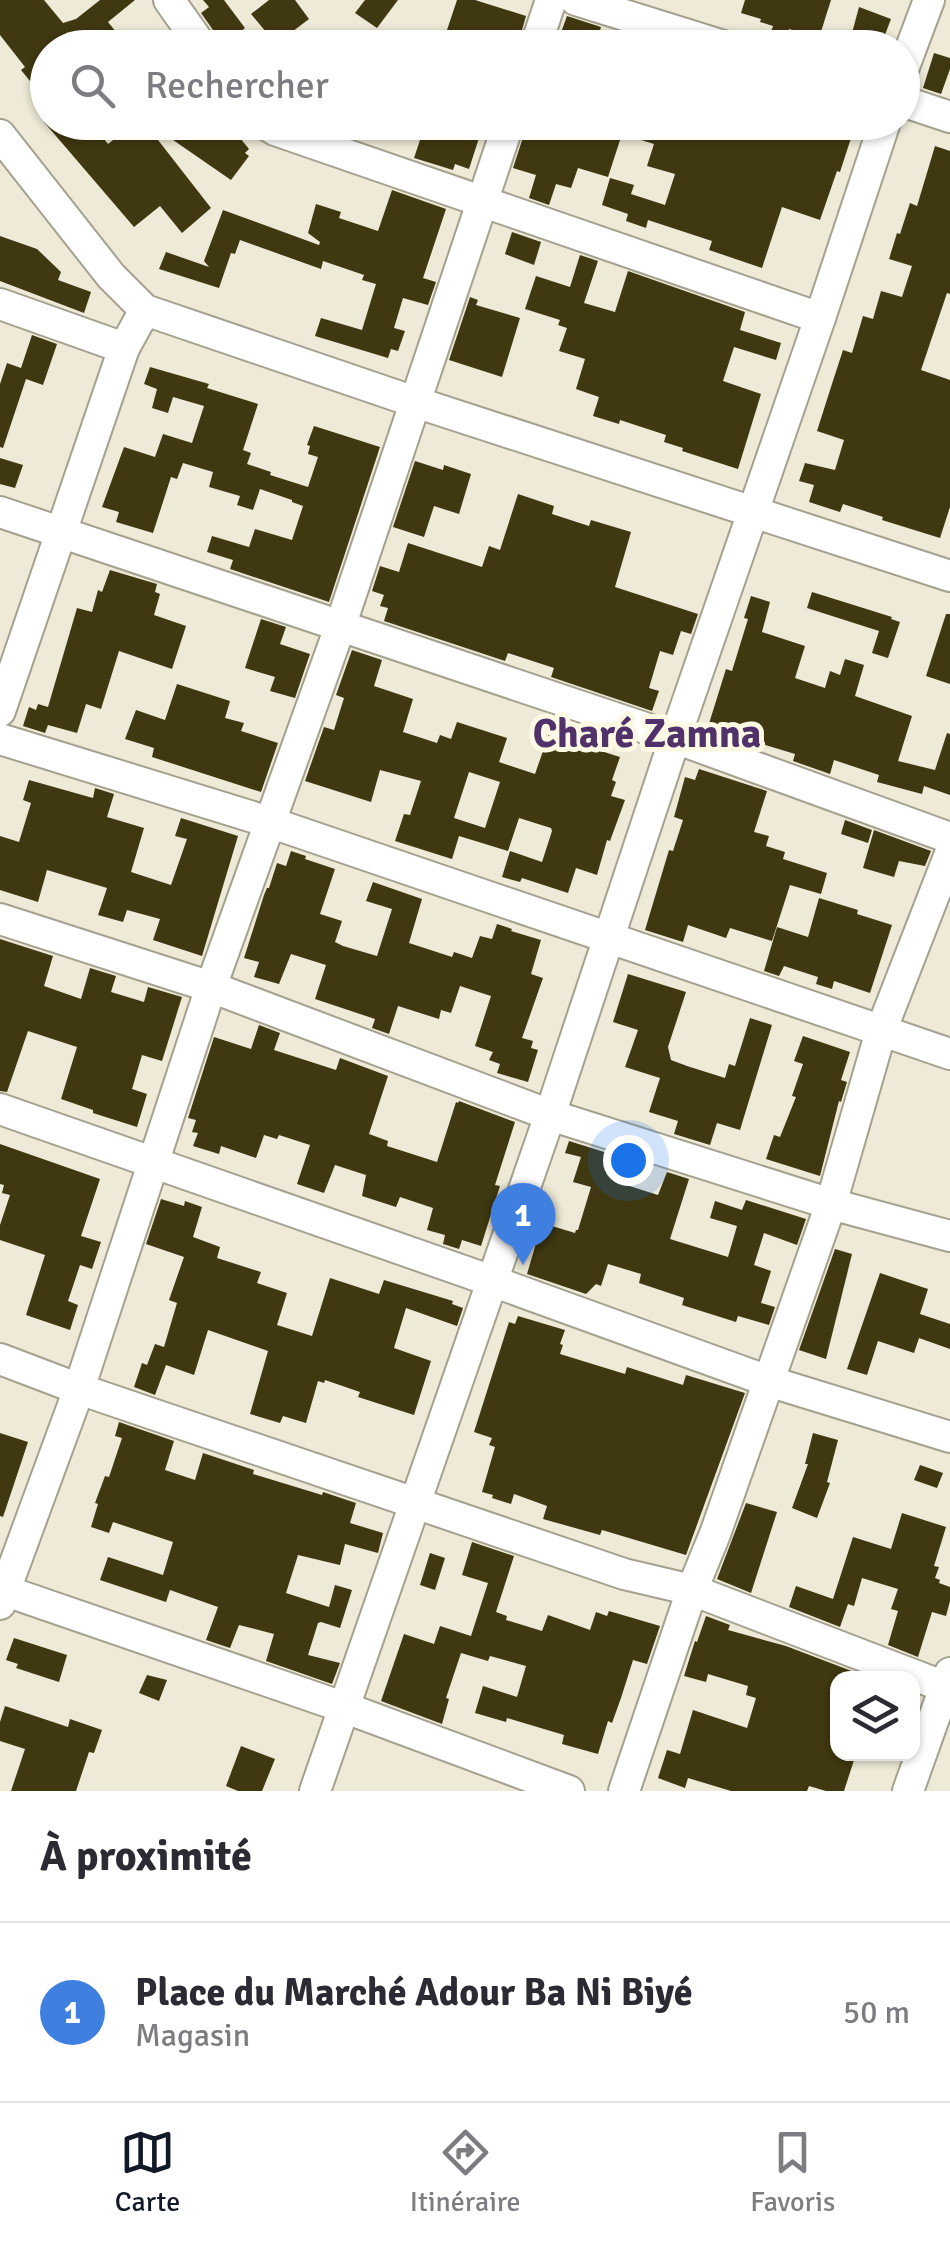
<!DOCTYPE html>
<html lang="fr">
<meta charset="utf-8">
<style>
:root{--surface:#fff;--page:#f7f7f7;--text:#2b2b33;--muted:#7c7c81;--line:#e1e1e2;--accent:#111827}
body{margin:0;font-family:Signika,sans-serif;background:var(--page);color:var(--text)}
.controls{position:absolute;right:30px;bottom:30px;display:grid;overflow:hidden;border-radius:20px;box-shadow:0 2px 8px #0004}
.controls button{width:90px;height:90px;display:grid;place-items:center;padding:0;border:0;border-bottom:2px solid var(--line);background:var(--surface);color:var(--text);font:50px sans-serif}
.you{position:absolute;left:628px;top:1160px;width:35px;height:35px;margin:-25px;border:8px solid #fff;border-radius:50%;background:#1a73e8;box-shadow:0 0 0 15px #1a73e833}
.badge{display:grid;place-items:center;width:65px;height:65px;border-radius:50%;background:var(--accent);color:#fff;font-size:32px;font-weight:700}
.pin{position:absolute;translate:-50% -82px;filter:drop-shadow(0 2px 5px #0008)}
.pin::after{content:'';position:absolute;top:52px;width:35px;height:30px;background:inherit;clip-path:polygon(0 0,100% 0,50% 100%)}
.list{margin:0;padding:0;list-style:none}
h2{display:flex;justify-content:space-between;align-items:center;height:130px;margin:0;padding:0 40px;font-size:42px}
h2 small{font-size:32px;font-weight:400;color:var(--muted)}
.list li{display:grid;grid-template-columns:65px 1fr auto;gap:30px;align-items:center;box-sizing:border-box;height:180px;padding:0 40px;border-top:2px solid var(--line)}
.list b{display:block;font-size:38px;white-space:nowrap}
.list p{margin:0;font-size:32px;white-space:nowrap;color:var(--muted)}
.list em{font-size:32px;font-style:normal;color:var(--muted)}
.icon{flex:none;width:55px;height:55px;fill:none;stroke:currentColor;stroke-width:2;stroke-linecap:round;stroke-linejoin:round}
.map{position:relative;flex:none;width:950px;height:1791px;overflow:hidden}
.search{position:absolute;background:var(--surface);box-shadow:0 2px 8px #0004;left:30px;right:30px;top:30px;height:110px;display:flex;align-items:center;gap:25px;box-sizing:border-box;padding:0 35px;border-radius:55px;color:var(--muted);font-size:38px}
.sheet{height:310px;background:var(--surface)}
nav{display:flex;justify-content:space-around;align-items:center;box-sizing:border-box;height:140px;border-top:2px solid var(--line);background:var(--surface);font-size:28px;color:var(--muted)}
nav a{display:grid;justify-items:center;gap:5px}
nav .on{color:var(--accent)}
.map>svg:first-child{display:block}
</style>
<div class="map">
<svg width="950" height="1791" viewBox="0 0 950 1791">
<rect width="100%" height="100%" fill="#eeead7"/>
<!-- building -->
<g fill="#3f3810" fill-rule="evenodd">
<path d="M0,0H44L63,23L76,19L100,0H135L108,22L129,48H48V103L21,70L25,67L0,35Z"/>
<path d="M203,0H224L245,28L222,46L218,37L201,13L209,7Z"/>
<path d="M269,0H295L309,19L276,44L251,14Z"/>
<path d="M365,0H398L377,28L355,13Z"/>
<path d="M457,0H475L526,16L517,48L468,32L463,48H441Z"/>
<path d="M745,0H831L819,38L789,29L784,43L769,38L773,26L760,22L761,19L741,13Z"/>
<path d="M859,7L891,19L880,48H848Z"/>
<path d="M567,16L601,27L595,48L559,38Z"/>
<path d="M934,53L950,58V69L941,94L923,88Z"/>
<path d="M44,122H90L108,144L136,122H144L211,208L182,233L160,206L134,227Z"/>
<path d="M147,122H227L249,149L245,153L249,156L231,180Z"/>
<path d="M426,122L479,138L469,169L455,164L453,170L414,158Z"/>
<path d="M528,122H673L697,130L700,122H802L829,131L830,128L852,135L840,172L837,171L820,220L782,207L762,268L709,250L712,241L648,220L646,228L626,221L628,214L602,205L610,178L634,185L631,194L665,205L675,174L647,166L654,144L622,134L608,177L578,168L571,188L556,184L549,205L529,198L536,175L513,168Z"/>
<path d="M935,146L950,151V294L947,293L921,370L950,380V507L940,538L882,520L883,517L843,504L840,512L809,502L814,485L799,481L805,463L835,470L844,440L817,431L831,387L843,350L852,353L863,316L873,319L881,291L902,297L912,266L889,259L897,233L900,234L910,203L917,206Z"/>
<path d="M392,190L446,209L423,278L436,282L428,305L403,298L394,328L405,331L398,351L391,349L388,358L315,336L321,318L362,330L376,284L362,280L364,275L323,261L321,269L240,240L235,254L231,253L219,288L159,269L166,252L209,267L204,261L223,210L319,245L320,242L308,233L316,204L341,212L339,218L378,231Z"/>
<path d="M512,232L541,242L534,265L505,254Z"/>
<path d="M0,236L37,249L61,272L58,280L91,292L84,313L0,281Z"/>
<path d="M580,255L598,261L584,303L615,312L628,271L745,312L740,330L781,343L776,360L734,347L723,381L761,394L738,469L682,451L683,448L664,442L666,435L620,420L619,424L593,416L599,397L576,389L585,359L559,351L567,328L558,325L560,320L525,309L536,276L570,287Z"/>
<path d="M470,297L478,300L476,305L520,318L502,377L449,360Z"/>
<path d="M32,335L57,344L43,385L26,379L3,448L0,447V384L7,363L21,368Z"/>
<path d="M150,367L209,384L207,388L258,404L243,450L251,453L247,464L271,472L270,475L308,487L318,457L308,454L310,446L307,445L314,426L380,447L329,602L230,569L233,560L207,552L212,536L249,547L255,529L292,540L303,506L292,502V500L260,489L253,510L237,505L240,496L209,487L213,472L183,463L177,479L171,477L153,533L116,522L119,512L102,507L124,447L155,457L163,434L192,443L204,406L173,397L168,413L152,408L157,389L144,384Z"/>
<path d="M0,458L23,465L15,488L0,484Z"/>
<path d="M415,461L443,470L444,465L471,474L459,514L434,506L424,537L393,527Z"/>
<path d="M518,494L554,506L552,514L589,526L591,520L631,532L615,587L698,614L691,634L681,631L673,655L660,651L649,688L659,691L652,711L551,677L554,668L508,653L505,661L384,621L388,608L380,606L384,595L372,591L380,566L399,572L408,543L482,567L489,546L500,550Z"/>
<path d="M110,570L157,584L155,592L160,594L154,615L186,626L172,669L119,651L101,709L86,704L77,733L48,725L45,733L23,726L29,707L36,710L38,704L48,707L77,608L92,612L98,590L102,592Z"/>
<path d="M812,592L892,617L891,619L900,622L888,658L872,653L879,631L807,608Z"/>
<path d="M751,596L770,602L762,632L805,646L795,678L825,688L830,671L840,675L845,659L864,665L855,696L912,716L898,761L935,770L947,733L950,734V795L924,786L922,794L877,782L879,775L834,760L830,774L793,761L795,754L725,733L724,736L707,730L726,669L732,671L748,619L744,618Z"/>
<path d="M946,614H950V684L926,676Z"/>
<path d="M261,619L286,627L280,644L310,654L295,698L270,691L275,677L245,668Z"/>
<path d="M352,650L382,660L374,686L413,699L403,732L437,743L440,735L451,739L457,722L507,738L499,762L535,774L550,731L567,736L566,740L620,757L612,780L616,782L611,796L625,800L610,841L607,840L597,875L576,868L568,893L522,878L520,882L502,877L510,851L542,862L552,831L551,828L519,818L508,851L459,836L452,859L395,841L404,814L410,815L421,781L380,770L371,802L305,781L324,727L334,730L344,698L336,695ZM469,772L500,782L485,828L454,818Z"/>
<path d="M177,684L230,701L225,718L244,723L241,731L278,743L261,792L152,757L154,748L125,739L136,710L165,720Z"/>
<path d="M699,769L767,791L754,832L769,836L766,846L785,852L783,859L827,873L821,894L790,885L772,941L730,928L726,938L688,925L683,942L645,930L669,850L673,851L683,820L674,817L685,777L695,780Z"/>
<path d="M29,780L93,798L95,788L114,794L107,817L144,828L131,872L171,885L187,839L175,836L181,818L238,836L202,956L153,940L160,919L127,910L123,922L98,915L107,888L47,870L38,902L0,890V836L19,842L31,803L23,800Z"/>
<path d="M845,820L872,830L868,843L841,834Z"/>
<path d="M874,830L931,851L925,866L899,861L894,877L863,868Z"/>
<path d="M291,851L306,856L305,859L335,869L320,914L342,921L335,942L343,946L377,956L392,909L366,901L373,882L422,899L409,943L452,957L454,952L472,958L480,936L492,939L497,924L512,929L511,931L541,940L531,974L543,978L522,1038L533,1041L531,1048L538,1050L528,1082L497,1073L500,1064L489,1060L493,1052L475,1046L491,996L460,986L451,1013L441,1010L439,1019L398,1006L389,1034L372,1028L375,1019L315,999L326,965L291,954L279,984L254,977L259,962L244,958L264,895L267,888H269L277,863L286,866Z"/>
<path d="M819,898L858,910L857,914L892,925L870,993L834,981L832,989L816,984L818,977L784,966L779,976L764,971L777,927L808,937Z"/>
<path d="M0,939L53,956L44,986L81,999L90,968L116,976L111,992L144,1002L148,987L182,997L162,1061L142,1055L132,1089L147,1094L137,1127L93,1113V1110L61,1099L77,1047L28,1031L7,1092L0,1091Z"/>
<path d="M628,974L686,992L668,1047L671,1060L687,1066L725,1078L729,1064L735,1066L750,1018L772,1025L740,1130L717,1123L710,1145L674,1134L678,1121L649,1112L660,1078L625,1067L638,1030L613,1022Z"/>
<path d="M259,1025L280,1033L274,1050L336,1070L340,1058L388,1076L369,1134L388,1141L387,1146L437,1162L456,1102L458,1103L459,1101L515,1122L495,1185L500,1186L481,1246L462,1240L459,1249L443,1244L445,1235L427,1230L433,1208L400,1197L396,1207L362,1196L366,1175L335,1165L324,1193L297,1184L310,1145L279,1135L277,1139L264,1135L256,1158L221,1146L219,1154L193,1146L198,1133L192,1132L196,1120L188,1118L214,1037L251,1049Z"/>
<path d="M803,1036L850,1052L841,1080L847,1082L841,1102L839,1101L820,1176L766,1159L774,1135L780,1137L796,1097L792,1096L803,1064L794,1061Z"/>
<path d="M569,1141L630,1160L623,1184L658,1195L667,1172L689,1179L670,1239L728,1257L737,1226L710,1218L715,1201L742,1210L746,1200L806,1219L797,1245L764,1233L754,1265L771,1271L761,1303L775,1307L769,1325L738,1316L736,1322L682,1305L684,1298L639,1283L641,1274L608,1264L601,1286L596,1284L586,1294L527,1274L542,1223L575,1233L576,1230H578L591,1187L573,1182L581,1157L565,1153Z"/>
<path d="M0,1144L100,1179L81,1236L101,1242L92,1269L80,1265L68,1301L78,1305L70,1330L26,1315L45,1255L0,1240V1225L10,1195L2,1193L4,1185L0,1184Z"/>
<path d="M161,1199L184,1206L185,1201L202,1207L193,1237L220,1247L217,1258L261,1272L257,1283L287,1293L277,1325L312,1336L330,1278L379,1294L384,1280L453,1301L452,1304L463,1308L457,1326L406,1308L394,1348L431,1361L414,1415L358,1397L360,1392L325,1380L324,1383L318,1381L306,1423L283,1416L280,1423L250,1414L268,1351L208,1330L194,1375L166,1365L155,1395L134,1387L142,1363L147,1365L155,1344L164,1347L177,1303L169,1300L184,1257L146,1244Z"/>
<path d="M835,1249L852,1254L826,1359L799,1350Z"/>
<path d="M880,1273L928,1289L920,1314L950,1324V1349L919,1338L914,1353L878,1341L867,1375L847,1369Z"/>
<path d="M518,1316L565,1330L560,1344L563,1345L560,1354L625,1374L627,1367L683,1385L686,1375L745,1393L686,1555L602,1530L600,1535L543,1519L547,1506L514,1494L511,1504L492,1498L493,1495L482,1492L495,1447L489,1445L492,1438L474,1432L509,1322L515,1324Z"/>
<path d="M119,1422L174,1441L165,1470L195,1480L203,1453L254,1470L253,1474L322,1495L323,1492L356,1503L350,1523L383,1533L378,1553L345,1544L340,1565L298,1555L286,1593L329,1607L335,1585L352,1590L340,1628L321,1622L318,1623L308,1655L340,1663L332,1684L266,1661L274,1634L239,1625L230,1648L206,1640L218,1607L170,1590L166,1602L100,1580L108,1557L163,1575L173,1542L113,1522L109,1533L91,1527L98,1504L95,1503L105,1476L109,1477L122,1438L115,1436Z"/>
<path d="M0,1433L28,1442L3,1517L0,1516Z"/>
<path d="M813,1433L838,1440L827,1482L830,1483L817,1518L792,1508L808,1464H805Z"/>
<path d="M920,1465L943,1473L937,1488L914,1480Z"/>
<path d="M746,1503L777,1512L751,1593L717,1579Z"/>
<path d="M902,1513L946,1527L934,1566L939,1567L935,1578L940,1580L939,1583L950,1587V1601L946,1616L932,1612L918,1657L888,1645L898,1611L891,1609L898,1589L862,1578L854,1606L848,1604L840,1627L789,1607L796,1586L833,1599L853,1537L891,1549Z"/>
<path d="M472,1542L514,1556L496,1612L507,1616L506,1620L542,1631L548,1615L590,1630L596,1612L607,1616L609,1611L660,1626L647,1664L633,1660L621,1698L612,1723L608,1721L598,1754L562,1744L564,1735L507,1718L506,1722L475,1713L483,1686L517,1697L526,1666L490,1656L488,1661L461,1653L446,1698L449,1699L442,1724L381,1701L404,1634L434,1644L440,1626L471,1636L488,1583L462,1575Z"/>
<path d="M430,1553L445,1558L435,1590L420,1585Z"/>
<path d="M706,1616L730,1625L728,1630L786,1646L870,1678H838V1754H856L844,1791H826L809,1786L807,1791H731L688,1778L685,1788L658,1778L667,1750L680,1754L693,1710L747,1728L756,1698L746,1695L748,1686L708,1674L706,1682L684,1676L695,1641L697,1642Z"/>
<path d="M14,1638L67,1655L59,1682L16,1668L18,1664L6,1660Z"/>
<path d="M147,1675L167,1680L159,1701L139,1693Z"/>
<path d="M5,1706L68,1727L70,1719L102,1730L94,1753L89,1752L76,1791H11L25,1749L0,1741V1722Z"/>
<path d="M241,1746L275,1759L262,1791H238L226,1786Z"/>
</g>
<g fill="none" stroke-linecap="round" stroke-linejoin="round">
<defs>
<g id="minor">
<path d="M169,0L203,48"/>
<path d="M576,0L730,48"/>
<path d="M535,48L551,0"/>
<path d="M902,72L929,0"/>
<path d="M902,101L950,117"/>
<path d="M262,122L275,130L820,318"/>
<path d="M0,135L111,276L145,310L415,402L950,576"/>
<path d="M0,304L124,348"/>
<path d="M0,512L675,738L950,838"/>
<path d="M0,711L124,348L145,310"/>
<path d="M0,739L269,822L950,1054"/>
<path d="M0,919L211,987L550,1115L831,1204L950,1236"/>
<path d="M0,1109L492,1281L768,1381L950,1437"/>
<path d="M0,1359L79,1389L624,1574L692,1590L945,1687"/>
<path d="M0,1589L343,1707L569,1791"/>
<path d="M0,1604L79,1389L211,987L340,627L509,122"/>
<path d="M315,1791L550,1115L675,738L820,318L885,122"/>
<path d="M624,1791L692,1590L715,1534L831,1204L881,1031L950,854"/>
<path d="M908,1791L950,1673"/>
</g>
</defs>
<!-- minor casing -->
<use href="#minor" stroke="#a4a18f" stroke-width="34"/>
<!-- minor -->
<use href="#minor" stroke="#fff" stroke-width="30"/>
</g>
<g text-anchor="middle" stroke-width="10" stroke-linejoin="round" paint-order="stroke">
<!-- district labels -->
<g font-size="40" font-weight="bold" fill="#51316a" stroke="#fbf8e4">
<text x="647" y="747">Charé Zamna</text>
</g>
</g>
</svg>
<div class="controls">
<button><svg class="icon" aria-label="layers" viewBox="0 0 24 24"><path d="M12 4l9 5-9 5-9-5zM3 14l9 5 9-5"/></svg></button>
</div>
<div class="you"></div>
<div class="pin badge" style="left:523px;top:1265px;background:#3f7fe0">1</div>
<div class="search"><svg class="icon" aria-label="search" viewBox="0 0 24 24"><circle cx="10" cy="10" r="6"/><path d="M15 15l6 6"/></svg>Rechercher</div>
</div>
<section class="sheet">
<h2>À proximité<small></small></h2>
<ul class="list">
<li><span class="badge" style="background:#3f7fe0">1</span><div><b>Place du Marché Adour Ba Ni Biyé</b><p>Magasin</p></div><em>50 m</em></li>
</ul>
</section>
<nav>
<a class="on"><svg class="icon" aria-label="map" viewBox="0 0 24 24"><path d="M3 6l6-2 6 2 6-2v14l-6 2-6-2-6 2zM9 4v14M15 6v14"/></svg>Carte</a>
<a><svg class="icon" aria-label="directions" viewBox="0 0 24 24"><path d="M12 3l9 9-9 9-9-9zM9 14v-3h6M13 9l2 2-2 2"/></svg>Itinéraire</a>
<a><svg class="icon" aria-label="saved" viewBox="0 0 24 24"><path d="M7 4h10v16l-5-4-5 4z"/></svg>Favoris</a>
</nav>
